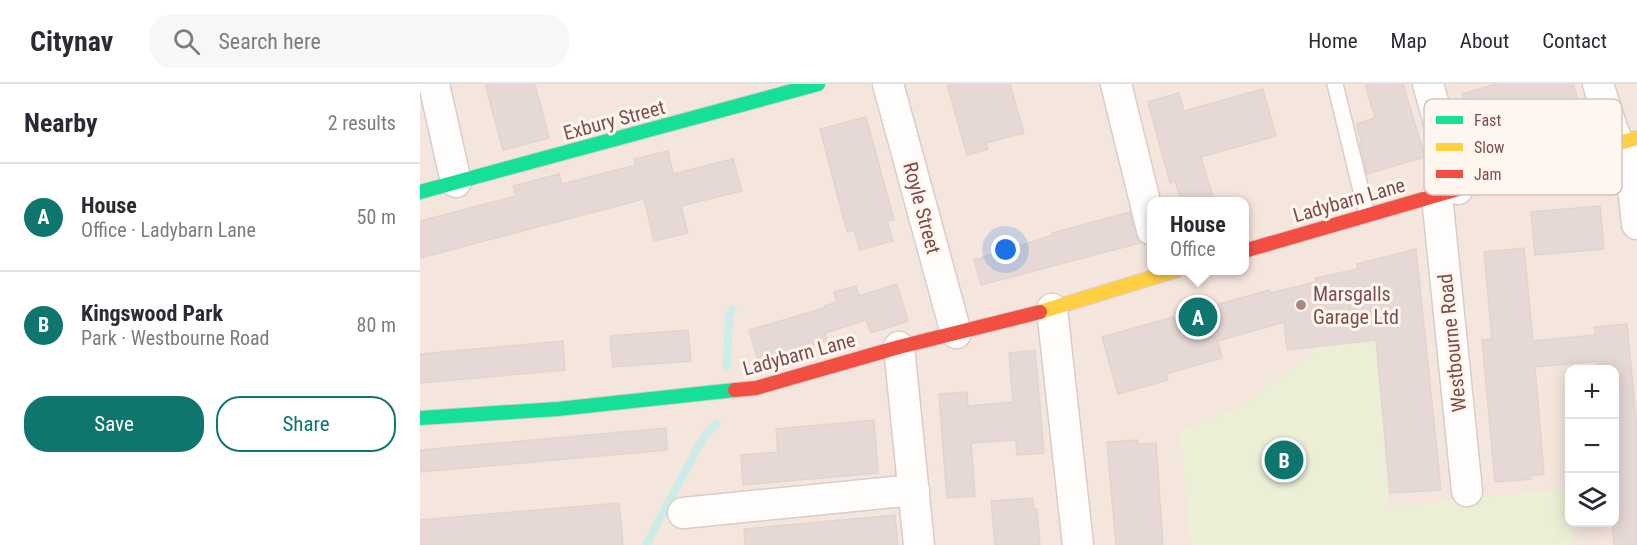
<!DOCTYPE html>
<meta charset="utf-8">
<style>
:root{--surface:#fff;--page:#f7f7f7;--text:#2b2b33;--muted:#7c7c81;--line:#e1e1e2;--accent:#0f766e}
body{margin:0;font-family:"Roboto Condensed",sans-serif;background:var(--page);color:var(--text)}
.controls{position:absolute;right:18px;bottom:18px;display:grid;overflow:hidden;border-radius:12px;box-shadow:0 3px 15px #0003}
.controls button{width:54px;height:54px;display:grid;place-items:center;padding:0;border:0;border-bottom:2px solid var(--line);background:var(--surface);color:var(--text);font:30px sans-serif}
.you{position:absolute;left:586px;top:166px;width:21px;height:21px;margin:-15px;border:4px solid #fff;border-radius:50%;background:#1a73e8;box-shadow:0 0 0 9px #1a73e833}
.badge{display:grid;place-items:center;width:39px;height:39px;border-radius:50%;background:var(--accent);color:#fff;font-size:20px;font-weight:700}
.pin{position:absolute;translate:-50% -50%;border:3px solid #fff;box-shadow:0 2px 6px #0006}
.popup{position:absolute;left:727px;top:113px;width:102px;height:78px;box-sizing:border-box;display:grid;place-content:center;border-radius:12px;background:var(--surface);filter:drop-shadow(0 2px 4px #0005);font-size:20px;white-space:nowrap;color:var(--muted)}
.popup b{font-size:22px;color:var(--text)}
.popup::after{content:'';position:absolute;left:50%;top:100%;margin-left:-12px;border:12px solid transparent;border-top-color:var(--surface)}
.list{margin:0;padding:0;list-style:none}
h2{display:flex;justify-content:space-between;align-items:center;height:78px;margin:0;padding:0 24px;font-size:26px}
h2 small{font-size:20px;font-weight:400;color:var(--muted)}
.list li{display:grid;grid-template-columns:39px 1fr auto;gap:18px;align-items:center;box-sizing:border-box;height:108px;padding:0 24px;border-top:2px solid var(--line)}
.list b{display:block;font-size:22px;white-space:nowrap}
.list p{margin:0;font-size:20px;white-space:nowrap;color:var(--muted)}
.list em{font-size:20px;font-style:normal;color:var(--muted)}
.actions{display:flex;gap:12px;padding:18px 24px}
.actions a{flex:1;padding:14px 0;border:2px solid var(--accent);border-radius:24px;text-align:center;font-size:21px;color:var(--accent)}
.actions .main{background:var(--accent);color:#fff}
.icon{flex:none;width:33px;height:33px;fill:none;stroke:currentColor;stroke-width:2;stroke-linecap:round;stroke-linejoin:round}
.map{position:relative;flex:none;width:1217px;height:461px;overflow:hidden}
header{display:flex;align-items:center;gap:36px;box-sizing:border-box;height:84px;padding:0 30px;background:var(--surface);border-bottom:2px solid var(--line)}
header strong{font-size:28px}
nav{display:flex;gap:33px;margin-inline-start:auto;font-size:21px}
.search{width:420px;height:54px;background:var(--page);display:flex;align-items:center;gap:15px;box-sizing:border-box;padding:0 21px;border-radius:24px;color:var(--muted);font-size:22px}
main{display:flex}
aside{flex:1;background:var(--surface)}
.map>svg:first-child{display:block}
</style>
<header>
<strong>Citynav</strong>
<div class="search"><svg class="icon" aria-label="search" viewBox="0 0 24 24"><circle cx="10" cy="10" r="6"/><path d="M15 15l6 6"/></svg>Search here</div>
<nav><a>Home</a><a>Map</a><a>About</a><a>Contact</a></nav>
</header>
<main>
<aside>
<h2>Nearby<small>2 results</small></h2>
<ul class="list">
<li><span class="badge">A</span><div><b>House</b><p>Office · Ladybarn Lane</p></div><em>50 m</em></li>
<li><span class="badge">B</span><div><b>Kingswood Park</b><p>Park · Westbourne Road</p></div><em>80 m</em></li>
</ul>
<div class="actions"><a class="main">Save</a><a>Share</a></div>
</aside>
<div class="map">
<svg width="1217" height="461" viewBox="0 0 1217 461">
<rect width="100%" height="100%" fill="#f9f2ed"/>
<!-- residential -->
<path fill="#f5e6dd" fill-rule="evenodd" d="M0,0H1217V461H0ZM732,118H824V186H732ZM1150,286H1194V438H1150Z"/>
<!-- green -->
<path fill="#eaefd6" d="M957,257L968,423L1146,405L1154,461H771L760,348L820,323L904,260Z"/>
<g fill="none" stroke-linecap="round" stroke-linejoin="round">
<!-- stream -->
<g stroke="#cdece8" stroke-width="8">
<path d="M307,282L309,231L313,225"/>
<path d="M226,461L283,354L296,340"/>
</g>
</g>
<!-- building -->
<g fill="#e6d8d4" stroke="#e3d3ce" stroke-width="1.5">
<path d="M65,0H115L129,54L83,66Z"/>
<path d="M527,0H590L604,49L566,59L568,65L547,71Z"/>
<path d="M945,0H983L1005,73L947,90L940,59H942L936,40L955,34Z"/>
<path d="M1076,0H1153L1162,29L1047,64L1038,32L1048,29L1042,10Z"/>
<path d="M843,5L856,52L781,73L794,117H761L755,97L750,99L728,18L759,9L764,27Z"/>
<path d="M446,33L474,136L467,137L473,157L440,166L434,146L427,148L400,45Z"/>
<path d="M248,67L253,90L313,75L322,107L261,122L268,149L234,157L224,115L0,174V137L96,112L93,102L139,90L142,100L216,81L214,75Z"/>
<path d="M1180,122L1184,165L1115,171L1111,128Z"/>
<path d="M710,128L715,150L720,159L561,201L554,176L633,151L632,149Z"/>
<path d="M1104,164L1113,257L1175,251L1174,243L1207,240L1217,344V461H1194L1192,438H1194V285H1178L1177,277L1115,283L1124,390L1110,392L1111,395L1075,398L1062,256L1072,255L1064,168Z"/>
<path d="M996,165L1021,406L970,409L956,256L867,266L864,238L798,257L802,274L746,290L748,296L698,310L682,253L849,206L850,209L896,198L895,194L937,185V180Z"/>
<path d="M477,200L488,237L451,249L446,236L405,249L407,257L338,277L329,246L404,224V222L417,218L414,208L436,202L439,212Z"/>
<path d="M268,246L271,277L193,283L190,252Z"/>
<path d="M143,257L145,286L0,299V270Z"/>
<path d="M615,266L624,369L597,371L596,356L551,359L555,412L527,414L519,310L547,308L548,322L593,318L589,269Z"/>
<path d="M454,336L458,389L323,401L321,371L358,368L356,345Z"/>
<path d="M246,344L247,366L0,388V366Z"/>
<path d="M718,356V360L736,359L743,461H696L687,358Z"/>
<path d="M613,414L614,425H617L620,461H575L571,417Z"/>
<path d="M199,419L203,461H0V436Z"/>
<path d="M475,431L478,461H325L324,445Z"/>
</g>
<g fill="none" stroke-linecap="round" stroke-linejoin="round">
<defs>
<path id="lane" d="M915,0L947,131"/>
<g id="street">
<path d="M14,0L36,98"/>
<path d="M468,0L536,249"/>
<path d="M696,0L732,146"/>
<path d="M1008,0L1038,105"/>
<path d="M1178,0L1192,44L1198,59L1210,75L1217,140"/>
<path d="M1017,112L1047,407"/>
<path d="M632,225L658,461"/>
<path d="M479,263L499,461"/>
<path d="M263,429L494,406"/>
</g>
<g id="fast">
<path d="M0,108L398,0"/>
<path d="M0,334L138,325L315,306"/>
</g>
<g id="slow">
<path d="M1052,101L1217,54"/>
<path d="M620,228L757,186"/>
</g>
<g id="jam">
<path d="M824,167L1052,101"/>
<path d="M315,306L336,304L479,263L620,228"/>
</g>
</defs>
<!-- lane casing -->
<use href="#lane" stroke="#d8cdca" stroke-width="18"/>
<!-- street casing -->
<use href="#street" stroke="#d8cdca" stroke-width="33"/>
<!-- fast casing -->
<use href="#fast" stroke="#daceca" stroke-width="16"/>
<!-- slow casing -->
<use href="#slow" stroke="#daceca" stroke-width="16"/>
<!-- jam casing -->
<use href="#jam" stroke="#daceca" stroke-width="16"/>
<!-- lane -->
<use href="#lane" stroke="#fefdfc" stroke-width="15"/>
<!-- street -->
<use href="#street" stroke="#fefdfc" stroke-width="30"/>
<!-- fast -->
<use href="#fast" stroke="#16e098" stroke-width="14"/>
<!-- slow -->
<use href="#slow" stroke="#ffcf43" stroke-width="14"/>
<!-- jam -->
<use href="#jam" stroke="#f24e42" stroke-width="14"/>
</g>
<!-- markers -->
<circle fill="#a78982" stroke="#fff6f0" stroke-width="2" cx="881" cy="221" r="6"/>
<g text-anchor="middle" stroke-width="6" stroke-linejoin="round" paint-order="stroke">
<!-- street labels -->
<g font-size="20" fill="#7b5049" stroke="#fff6f0">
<text transform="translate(194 36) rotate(-15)" y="7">Exbury Street</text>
<text transform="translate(929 116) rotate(-16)" y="7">Ladybarn Lane</text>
<text transform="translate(502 124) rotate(75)" y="7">Royle Street</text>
<text transform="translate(1032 259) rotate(-96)" y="7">Westbourne Road</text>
<text transform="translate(379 270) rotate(-15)" y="7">Ladybarn Lane</text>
</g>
<!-- poi labels -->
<g font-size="20" fill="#7b5049" stroke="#fff6f0" text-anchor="start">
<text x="893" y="217">Marsgalls<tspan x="893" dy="23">Garage Ltd</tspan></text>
</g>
</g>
<!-- legend -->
<rect x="1004" y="15" width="198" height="96" rx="9" fill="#fff6f0" stroke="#d7c4be" stroke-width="1.5"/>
<rect x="1016" y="32" width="27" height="8" fill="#16e098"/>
<rect x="1016" y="59" width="27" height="8" fill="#ffcf43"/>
<rect x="1016" y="86" width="27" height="8" fill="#f24e42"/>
<g font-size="16" fill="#7b5049">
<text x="1054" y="42">Fast</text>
<text x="1054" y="69">Slow</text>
<text x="1054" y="96">Jam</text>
</g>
</svg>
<div class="controls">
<button>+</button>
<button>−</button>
<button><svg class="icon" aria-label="layers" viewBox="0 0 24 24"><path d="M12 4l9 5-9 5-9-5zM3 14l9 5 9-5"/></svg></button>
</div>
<div class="you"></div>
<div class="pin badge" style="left:778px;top:233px">A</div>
<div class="popup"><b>House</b>Office</div>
<div class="pin badge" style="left:864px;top:376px">B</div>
</div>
</main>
